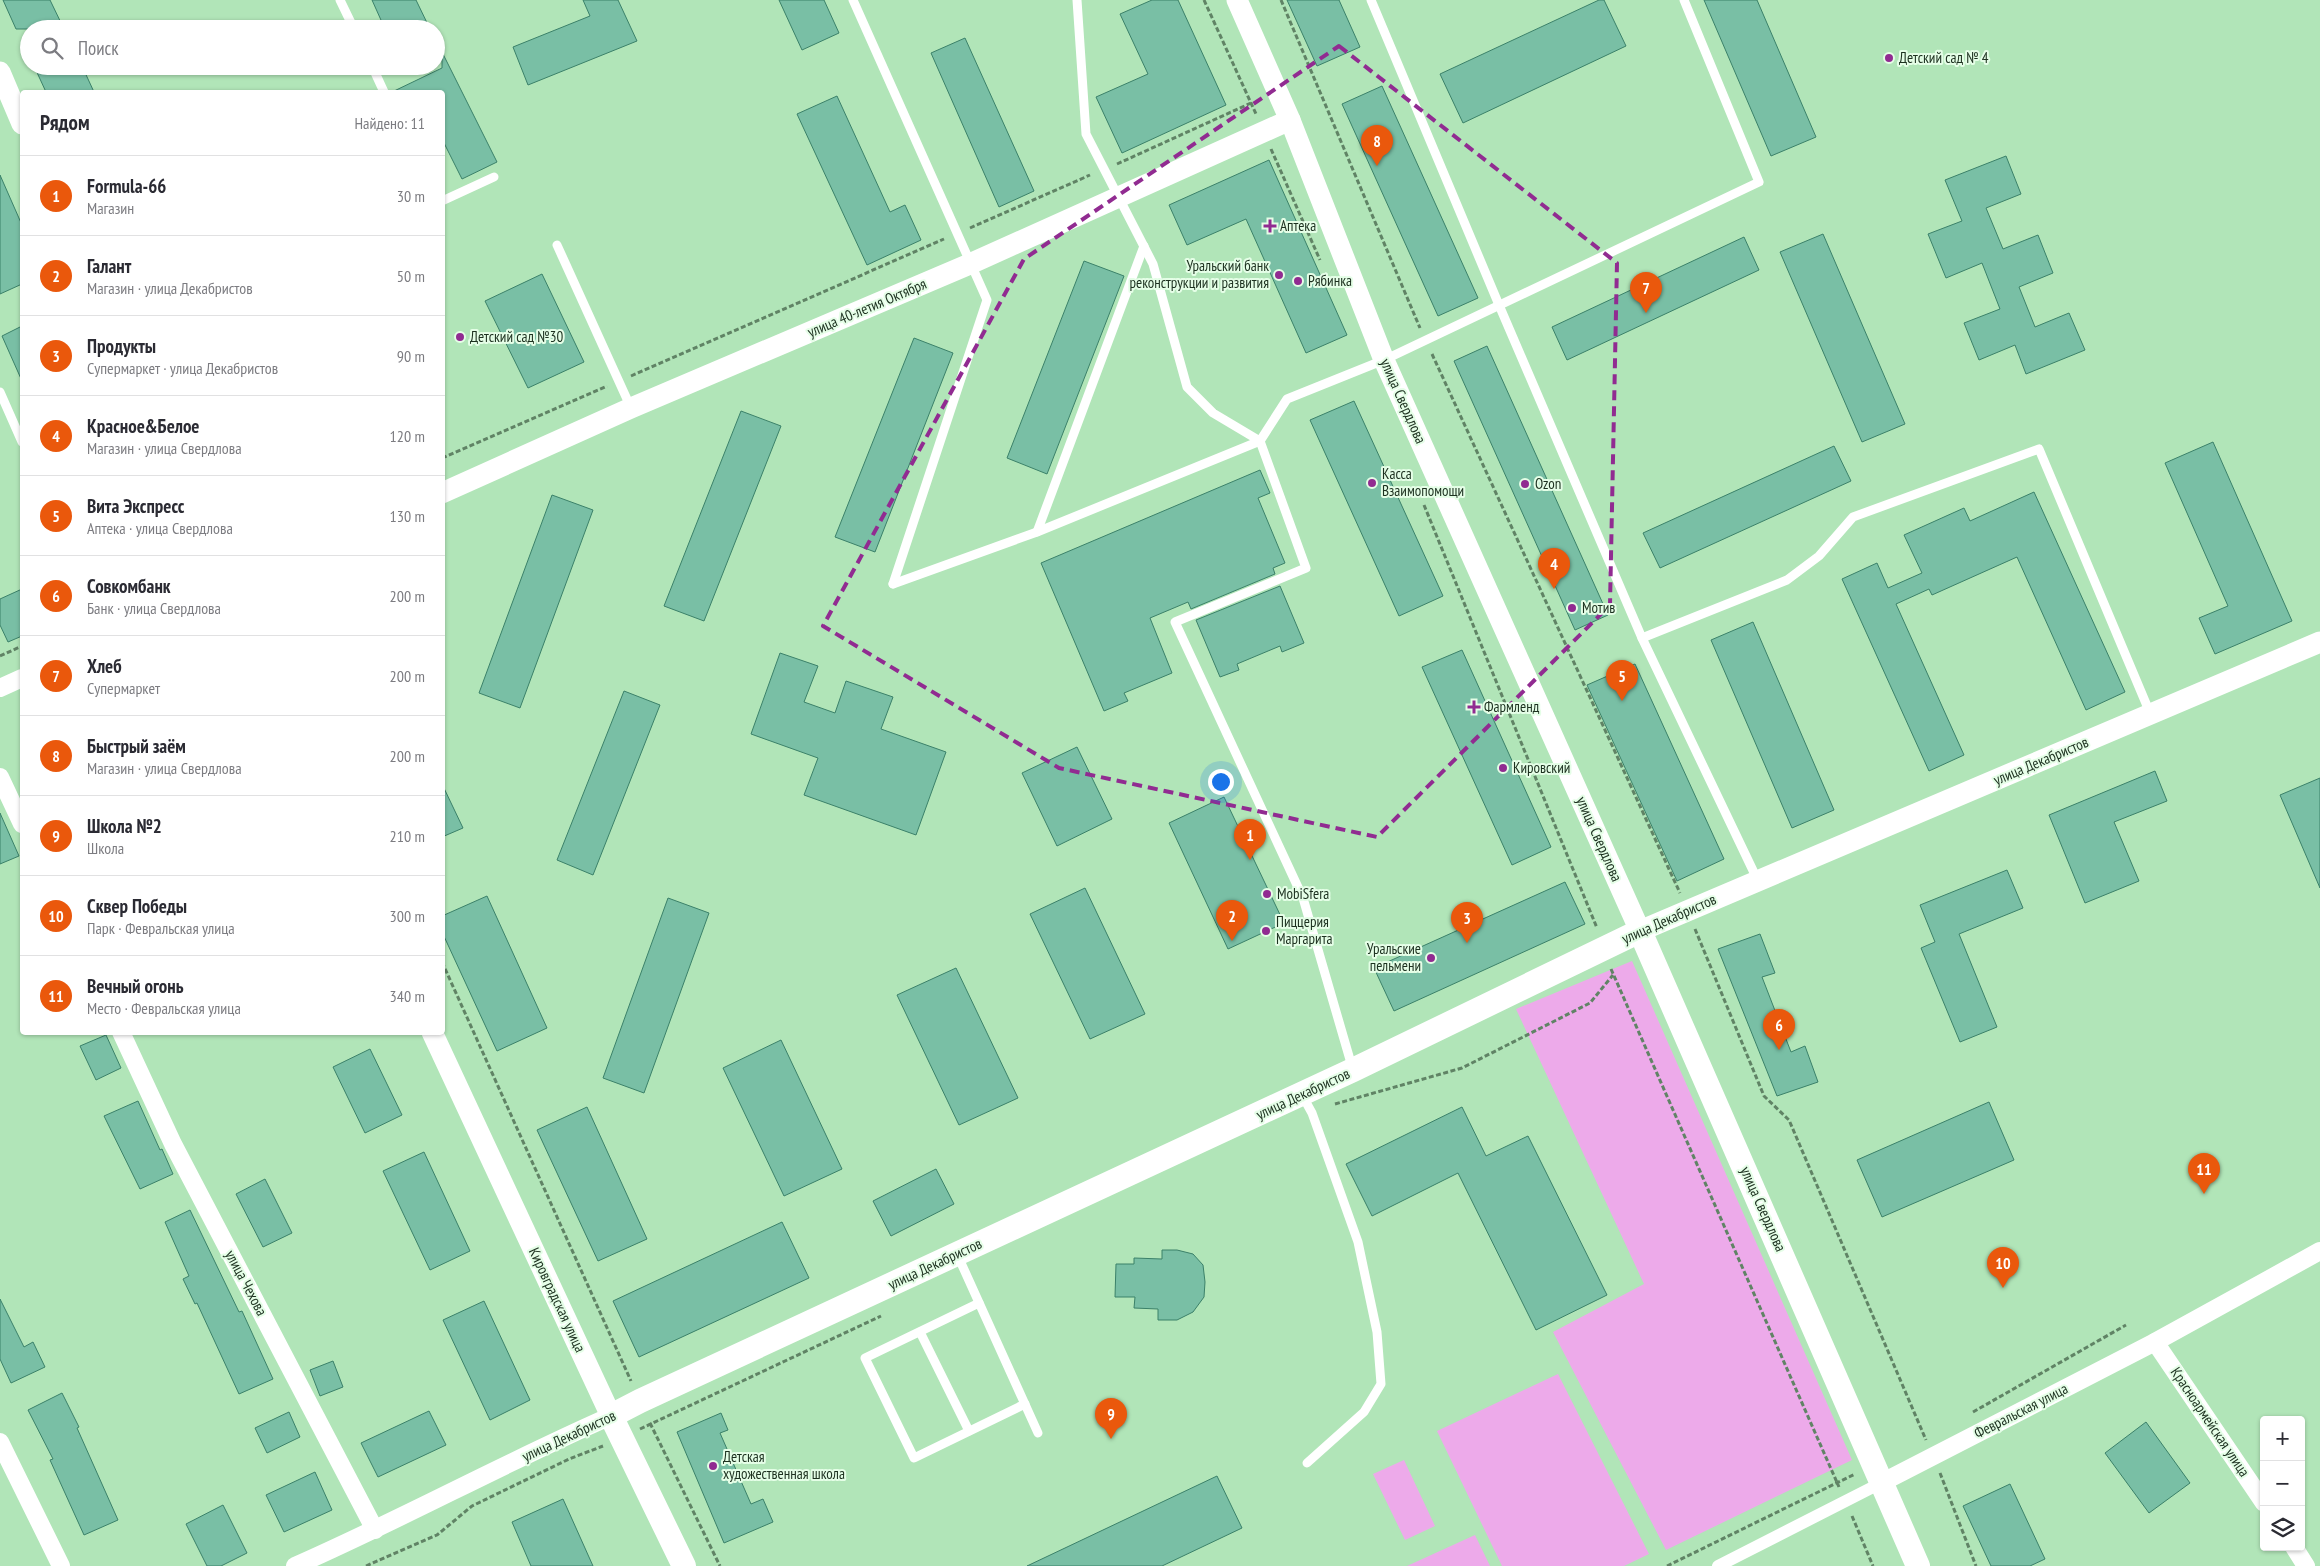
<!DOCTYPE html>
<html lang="ru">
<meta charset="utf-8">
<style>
:root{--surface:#fff;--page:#f7f7f7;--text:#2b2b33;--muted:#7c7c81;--line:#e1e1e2;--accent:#ea580c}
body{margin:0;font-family:"PT Sans Narrow",sans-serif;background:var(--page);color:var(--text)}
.controls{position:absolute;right:15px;bottom:15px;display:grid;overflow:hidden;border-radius:5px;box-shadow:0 1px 4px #0004}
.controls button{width:45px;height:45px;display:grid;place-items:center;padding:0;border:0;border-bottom:1px solid var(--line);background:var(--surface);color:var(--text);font:25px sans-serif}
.you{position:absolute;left:1220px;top:781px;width:18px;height:18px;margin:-12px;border:4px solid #fff;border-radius:50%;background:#1a73e8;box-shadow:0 0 0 8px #1a73e833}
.badge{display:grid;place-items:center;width:32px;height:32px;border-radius:50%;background:var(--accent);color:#fff;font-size:16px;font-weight:700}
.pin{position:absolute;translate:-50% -41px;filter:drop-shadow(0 1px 2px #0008)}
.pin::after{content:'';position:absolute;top:26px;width:18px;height:15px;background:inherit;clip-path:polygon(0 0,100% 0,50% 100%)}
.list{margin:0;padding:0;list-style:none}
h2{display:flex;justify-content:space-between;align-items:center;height:65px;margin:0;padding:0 20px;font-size:21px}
h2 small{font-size:16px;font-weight:400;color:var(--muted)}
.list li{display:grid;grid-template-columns:32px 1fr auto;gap:15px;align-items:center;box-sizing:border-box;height:80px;padding:0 20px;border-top:1px solid var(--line)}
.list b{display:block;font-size:19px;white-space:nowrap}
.list p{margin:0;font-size:16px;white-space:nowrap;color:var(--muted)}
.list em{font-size:16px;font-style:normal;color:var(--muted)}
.icon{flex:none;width:28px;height:28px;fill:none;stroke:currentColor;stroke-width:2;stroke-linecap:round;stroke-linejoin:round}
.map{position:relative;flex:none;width:2320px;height:1566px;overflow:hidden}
.search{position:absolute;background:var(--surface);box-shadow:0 1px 4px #0004;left:20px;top:20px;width:425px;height:55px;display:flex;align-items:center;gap:12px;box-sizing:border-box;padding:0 18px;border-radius:28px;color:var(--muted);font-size:19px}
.panel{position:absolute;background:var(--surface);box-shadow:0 1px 4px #0004;left:20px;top:90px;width:425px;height:945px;border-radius:5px}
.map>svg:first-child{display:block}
</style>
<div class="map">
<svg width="2320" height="1566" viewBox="0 0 2320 1566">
<rect width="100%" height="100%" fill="#b1e5b8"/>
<!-- green -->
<g fill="#edaaea">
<path d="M1632,961L1852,1460L1666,1550L1553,1332L1644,1284L1516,1009Z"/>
<path d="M1558,1374L1649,1554L1624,1566H1502L1437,1431Z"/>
<path d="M1404,1460L1435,1526L1405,1540L1373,1474Z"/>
<path d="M1475,1535L1490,1566H1407Z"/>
</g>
<!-- building -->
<g fill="#79bfa5" stroke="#3b8169">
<path d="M3,0H50L64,29H16Z"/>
<path d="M372,0H416L430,29H385Z"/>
<path d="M583,0H618L637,41L528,85L513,47L590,16Z"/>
<path d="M779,0H824L839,33L802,50Z"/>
<path d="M1152,0H1178L1226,105L1122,153L1096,97L1148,74L1120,14Z"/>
<path d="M1287,0H1339L1360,47L1317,66Z"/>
<path d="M1599,0H1604L1626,46L1463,123L1440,74Z"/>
<path d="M1704,0H1757L1816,137L1771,156Z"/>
<path d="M965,38L1034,191L999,207L931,53Z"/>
<path d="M442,52L497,162L462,179L442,139V92H392L442,68Z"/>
<path d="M34,66H82L94,92H46Z"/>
<path d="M1382,86L1478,298L1438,316L1342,104Z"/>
<path d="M837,96L890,212L905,205L921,240L867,265L797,114Z"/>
<path d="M2006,156L2021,194L1986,208L2003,249L2038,235L2053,273L2019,287L2035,327L2069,313L2085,350L2026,374L2015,345L1979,360L1964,323L2000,309L1982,263L1946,278L1928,234L1962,221L1945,180Z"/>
<path d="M1269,160L1347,335L1306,353L1246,219L1187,245L1169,205Z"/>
<path d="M0,175L22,225V284L0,294Z"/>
<path d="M1823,234L1905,424L1862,442L1780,252Z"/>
<path d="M1744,237L1759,270L1567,360L1552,327Z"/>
<path d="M1084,261L1124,276L1047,474L1007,458Z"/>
<path d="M542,274L584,362L528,388L485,301Z"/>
<path d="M22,326V381L2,336Z"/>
<path d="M914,338L953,353L875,552L835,537Z"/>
<path d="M1487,346L1608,615L1575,630L1454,361Z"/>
<path d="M1354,401L1443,596L1399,616L1310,420Z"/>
<path d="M741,411L781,426L704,621L664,606Z"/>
<path d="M2213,442L2292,621L2215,654L2199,618L2228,606L2165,463Z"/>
<path d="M1834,446L1851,481L1660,568L1643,533Z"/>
<path d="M1260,470L1270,493L1258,498L1285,563L1273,568L1275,574L1191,609L1188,602L1150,618L1172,673L1124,693L1128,701L1104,711L1041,563Z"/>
<path d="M2034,492L2125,692L2086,710L2017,557L1932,595L1929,589L1896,604L1964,755L1929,771L1842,579L1877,563L1888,588L1922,573L1904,535L1964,508L1970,521Z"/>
<path d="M552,495L593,510L520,708L479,693Z"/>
<path d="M1280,586L1304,643L1282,652L1280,646L1237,664L1239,670L1220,677L1196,620Z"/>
<path d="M22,589V636L8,642L0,625V599Z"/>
<path d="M1753,622L1834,810L1792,828L1711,640Z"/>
<path d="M1462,650L1551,847L1512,865L1422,667Z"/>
<path d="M780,653L818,666L804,702L835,713L846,681L893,697L881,729L946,752L916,835L804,795L818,758L751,734Z"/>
<path d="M1635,664L1724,859L1677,881L1587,685Z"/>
<path d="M624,691L660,705L593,875L557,860Z"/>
<path d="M1077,747L1112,819L1057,846L1022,773Z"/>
<path d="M2155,771L2167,801L2114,822L2139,881L2085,903L2049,815Z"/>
<path d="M2320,778V888L2280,795Z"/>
<path d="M442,784L463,828L442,837Z"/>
<path d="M1224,797L1284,923L1228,949L1169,823Z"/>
<path d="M0,813L19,856L0,864Z"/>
<path d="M2007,870L2023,908L1959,934L1997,1027L1960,1042L1921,948L1935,942L1920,905Z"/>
<path d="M1565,882L1585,924L1394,1011L1374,968Z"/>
<path d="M1085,888L1145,1014L1090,1039L1030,914Z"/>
<path d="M487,896L547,1028L497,1051L442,932V916Z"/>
<path d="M668,898L709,913L644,1093L603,1078Z"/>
<path d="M1760,934L1775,973L1762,977L1791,1052L1805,1046L1818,1082L1777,1096L1718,949Z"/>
<path d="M956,968L1018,1098L959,1125L897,995Z"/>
<path d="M106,1035L121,1068L96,1080L80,1046Z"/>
<path d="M781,1040L842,1169L784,1196L723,1068Z"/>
<path d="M370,1049L402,1115L365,1133L333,1067Z"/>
<path d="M138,1101L160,1150L162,1149L173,1174L140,1189L104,1116Z"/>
<path d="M1989,1102L2014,1160L1882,1217L1857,1160Z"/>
<path d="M587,1107L647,1239L598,1261L537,1130Z"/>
<path d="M1462,1107L1486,1156L1528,1136L1607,1295L1536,1330L1458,1173L1372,1216L1346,1164Z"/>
<path d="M424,1152L470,1251L430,1270L383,1171Z"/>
<path d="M936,1169L954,1204L891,1236L873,1201Z"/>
<path d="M265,1179L292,1233L263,1247L236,1194Z"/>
<path d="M190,1210L239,1312L242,1311L273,1379L239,1394L197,1303L195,1304L183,1279L189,1276L165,1222Z"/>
<path d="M782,1222L809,1278L639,1357L613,1301Z"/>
<path d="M1162,1250H1177L1193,1254L1203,1265L1205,1282L1204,1297L1193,1312L1177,1320H1158V1309L1134,1308L1135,1297H1115L1116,1264H1134V1258L1162,1259Z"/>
<path d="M0,1299L24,1347L33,1342L45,1367L11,1383L0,1359Z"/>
<path d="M484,1301L530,1400L490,1420L443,1320Z"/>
<path d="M333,1361L343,1387L320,1396L310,1370Z"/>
<path d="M62,1393L79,1427L77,1428L118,1520L84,1535L50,1460L53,1459L28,1410Z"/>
<path d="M429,1411L446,1445L378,1477L361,1443Z"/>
<path d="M289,1412L300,1437L267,1453L255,1428Z"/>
<path d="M721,1413L728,1430L720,1433L751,1504L763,1499L773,1522L724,1543L677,1432Z"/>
<path d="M2146,1422L2190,1483L2149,1513L2105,1453Z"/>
<path d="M315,1472L332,1510L284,1532L266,1495Z"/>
<path d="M1217,1476L1242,1528L1162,1566H1027Z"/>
<path d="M2010,1484L2045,1559L2030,1566H1991L1963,1506Z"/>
<path d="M563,1499L593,1566H531L512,1522Z"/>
<path d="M223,1505L247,1553L221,1566H207L186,1524Z"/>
</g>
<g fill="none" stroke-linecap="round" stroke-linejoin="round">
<!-- path -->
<g stroke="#608365" stroke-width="3" stroke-dasharray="5 2.5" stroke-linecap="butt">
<path d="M1204,0L1256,114"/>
<path d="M1281,0L1420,328"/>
<path d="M1271,149L1320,260"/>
<path d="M1117,164L1251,103"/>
<path d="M970,228L1090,175"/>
<path d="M1432,354L1680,893"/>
<path d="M631,376L944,239"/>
<path d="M442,458L607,386"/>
<path d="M1424,505L1597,928"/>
<path d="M0,656L22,646"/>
<path d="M1695,929L1764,1096L1789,1120L1926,1440"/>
<path d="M442,962L631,1381"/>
<path d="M1611,969L1839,1487"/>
<path d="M1335,1104L1462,1068L1590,1003L1613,975"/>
<path d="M1973,1412L2126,1325"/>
<path d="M650,1423L720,1566"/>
<path d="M640,1429L881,1316"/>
<path d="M1940,1473L1976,1566"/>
<path d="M1852,1516L1873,1566"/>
<path d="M366,1566L437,1535L472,1506L569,1459L603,1446"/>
<path d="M1667,1566L1855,1474"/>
</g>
<!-- service -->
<g stroke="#fff" stroke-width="9">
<path d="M340,0L354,29"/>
<path d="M853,0L987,300L893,584"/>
<path d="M1077,0L1086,134L1153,264L1187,387L1213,413L1260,441"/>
<path d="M1371,0L1499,305L1642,638L1758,881"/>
<path d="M372,66L384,92"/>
<path d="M442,201L494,177"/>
<path d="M557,245L631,408"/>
<path d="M0,392L22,442"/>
<path d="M1037,532L1144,246"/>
<path d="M893,584L1037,532L1260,441"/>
<path d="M1642,638L1787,580L1819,556L1853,517L2039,449L2150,713"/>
<path d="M1353,1070L1303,898L1175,622L1306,568L1260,441L1287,399L1384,360L1759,182L1684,0"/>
<path d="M1302,1095L1312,1113L1358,1242L1377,1332L1381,1384L1364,1412L1307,1463"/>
<path d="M957,1254L1038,1433"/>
<path d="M979,1303L865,1358L914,1458L1025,1404"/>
<path d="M920,1332L969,1431"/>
</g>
<!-- pedestrian -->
<path stroke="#fff" stroke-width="12" d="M1718,1566L1883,1482"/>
<!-- minor -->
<g stroke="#fff" stroke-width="18">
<path d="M0,688L22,678"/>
<path d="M0,777L22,824"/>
<path d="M121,1032L173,1144L375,1530"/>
<path d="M2155,1342L2264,1503"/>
<path d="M0,1442L61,1566"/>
<path d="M1883,1482L2155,1342L2320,1251"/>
<path d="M2294,1547L2306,1566"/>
<path d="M295,1566C402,1519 504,1463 611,1416"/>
</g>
<!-- tertiary -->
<g stroke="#fff" stroke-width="21">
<path d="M1237,0L1290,120L1384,360L1640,931L2320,642"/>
<path d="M0,72L22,124"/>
<path d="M442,493L631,408L972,263L1290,120"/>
<path d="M432,1032L611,1416"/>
</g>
<!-- secondary -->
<path stroke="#fff" stroke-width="24" d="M684,1566L611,1416L640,1401L1353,1070L1640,931L1918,1566"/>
</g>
<!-- marked area -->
<path fill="none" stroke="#912b91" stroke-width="4" stroke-dasharray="10 6" stroke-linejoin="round" d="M1339,46L1617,263L1610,605L1377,837L1059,768L823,626L1024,259Z"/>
<!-- markers -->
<g fill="#912b91" stroke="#e5fee7" stroke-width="2">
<circle cx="1889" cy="58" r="5"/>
<path d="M1267.5 218.5h5v5h5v5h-5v5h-5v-5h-5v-5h5z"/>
<circle cx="1279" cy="275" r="5"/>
<circle cx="1298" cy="281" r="5"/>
<circle cx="460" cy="337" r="5"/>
<circle cx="1372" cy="483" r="5"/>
<circle cx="1525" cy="484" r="5"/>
<circle cx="1572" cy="608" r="5"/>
<path d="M1471.5 699.5h5v5h5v5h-5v5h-5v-5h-5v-5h5z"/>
<circle cx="1503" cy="768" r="5"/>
<circle cx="1267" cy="894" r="5"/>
<circle cx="1266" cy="931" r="5"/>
<circle cx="1431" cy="958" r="5"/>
<circle cx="713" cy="1466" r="5"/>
</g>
<g text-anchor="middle" stroke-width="4" stroke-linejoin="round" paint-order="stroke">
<!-- poi labels -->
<g font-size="15" fill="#1c301f" stroke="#e5fee7" text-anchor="start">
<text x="1899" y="63">Детский сад № 4</text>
<text x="1280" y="231">Аптека</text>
<text x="1269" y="271" text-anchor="end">Уральский банк<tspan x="1269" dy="17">реконструкции и развития</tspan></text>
<text x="1308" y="286">Рябинка</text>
<text x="470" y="342">Детский сад №30</text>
<text x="1382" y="479">Касса<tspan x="1382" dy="17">Взаимопомощи</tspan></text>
<text x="1535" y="489">Ozon</text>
<text x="1582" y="613">Мотив</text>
<text x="1484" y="712">Фармленд</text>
<text x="1513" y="773">Кировский</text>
<text x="1277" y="899">MobiSfera</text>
<text x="1276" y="927">Пиццерия<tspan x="1276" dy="17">Маргарита</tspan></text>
<text x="1421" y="954" text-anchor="end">Уральские<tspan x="1421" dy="17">пельмени</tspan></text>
<text x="723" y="1462">Детская<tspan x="723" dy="17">художественная школа</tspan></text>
</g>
<!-- street labels -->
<g font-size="15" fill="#1c301f" stroke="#e5fee7">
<text transform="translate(867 308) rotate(-23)" y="5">улица 40-летия Октября</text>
<text transform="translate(1403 401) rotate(66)" y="5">улица Свердлова</text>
<text transform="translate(2041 761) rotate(-23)" y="5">улица Декабристов</text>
<text transform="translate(1599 839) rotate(66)" y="5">улица Свердлова</text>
<text transform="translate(1669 919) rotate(-24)" y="5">улица Декабристов</text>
<text transform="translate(1303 1094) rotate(-25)" y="5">улица Декабристов</text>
<text transform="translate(1763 1209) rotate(66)" y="5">улица Свердлова</text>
<text transform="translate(935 1264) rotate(-25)" y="5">улица Декабристов</text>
<text transform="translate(246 1283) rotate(62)" y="5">улица Чехова</text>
<text transform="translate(557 1300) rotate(65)" y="5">Кировградская улица</text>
<text transform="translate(2021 1411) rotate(-27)" y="5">Февральская улица</text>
<text transform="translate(2210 1422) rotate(56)" y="5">Красноармейская улица</text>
<text transform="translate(569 1436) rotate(-25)" y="5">улица Декабристов</text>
</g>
</g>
</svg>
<div class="controls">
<button>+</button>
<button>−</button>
<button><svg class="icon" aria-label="layers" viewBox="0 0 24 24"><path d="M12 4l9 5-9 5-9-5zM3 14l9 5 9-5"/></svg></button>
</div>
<div class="you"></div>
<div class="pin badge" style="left:1250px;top:860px">1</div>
<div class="pin badge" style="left:1232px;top:941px">2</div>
<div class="pin badge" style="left:1467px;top:943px">3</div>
<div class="pin badge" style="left:1554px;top:589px">4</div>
<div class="pin badge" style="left:1622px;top:701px">5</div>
<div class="pin badge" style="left:1779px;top:1050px">6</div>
<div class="pin badge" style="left:1646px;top:313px">7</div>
<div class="pin badge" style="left:1377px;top:166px">8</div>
<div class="pin badge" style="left:1111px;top:1439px">9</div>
<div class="pin badge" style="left:2003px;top:1288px">10</div>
<div class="pin badge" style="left:2204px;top:1194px">11</div>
<div class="search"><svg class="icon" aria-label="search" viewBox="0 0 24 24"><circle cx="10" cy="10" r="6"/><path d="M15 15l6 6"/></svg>Поиск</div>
<section class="panel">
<h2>Рядом<small>Найдено: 11</small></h2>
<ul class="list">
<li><span class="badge">1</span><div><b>Formula-66</b><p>Магазин</p></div><em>30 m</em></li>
<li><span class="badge">2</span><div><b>Галант</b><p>Магазин · улица Декабристов</p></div><em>50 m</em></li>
<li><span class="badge">3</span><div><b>Продукты</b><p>Супермаркет · улица Декабристов</p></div><em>90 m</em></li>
<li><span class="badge">4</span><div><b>Красное&amp;Белое</b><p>Магазин · улица Свердлова</p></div><em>120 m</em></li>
<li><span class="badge">5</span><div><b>Вита Экспресс</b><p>Аптека · улица Свердлова</p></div><em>130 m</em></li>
<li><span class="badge">6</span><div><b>Совкомбанк</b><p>Банк · улица Свердлова</p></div><em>200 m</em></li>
<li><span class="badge">7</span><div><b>Хлеб</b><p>Супермаркет</p></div><em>200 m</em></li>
<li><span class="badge">8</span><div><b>Быстрый заём</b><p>Магазин · улица Свердлова</p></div><em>200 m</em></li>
<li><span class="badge">9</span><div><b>Школа №2</b><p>Школа</p></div><em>210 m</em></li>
<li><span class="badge">10</span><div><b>Сквер Победы</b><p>Парк · Февральская улица</p></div><em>300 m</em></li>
<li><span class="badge">11</span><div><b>Вечный огонь</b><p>Место · Февральская улица</p></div><em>340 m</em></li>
</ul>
</section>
</div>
